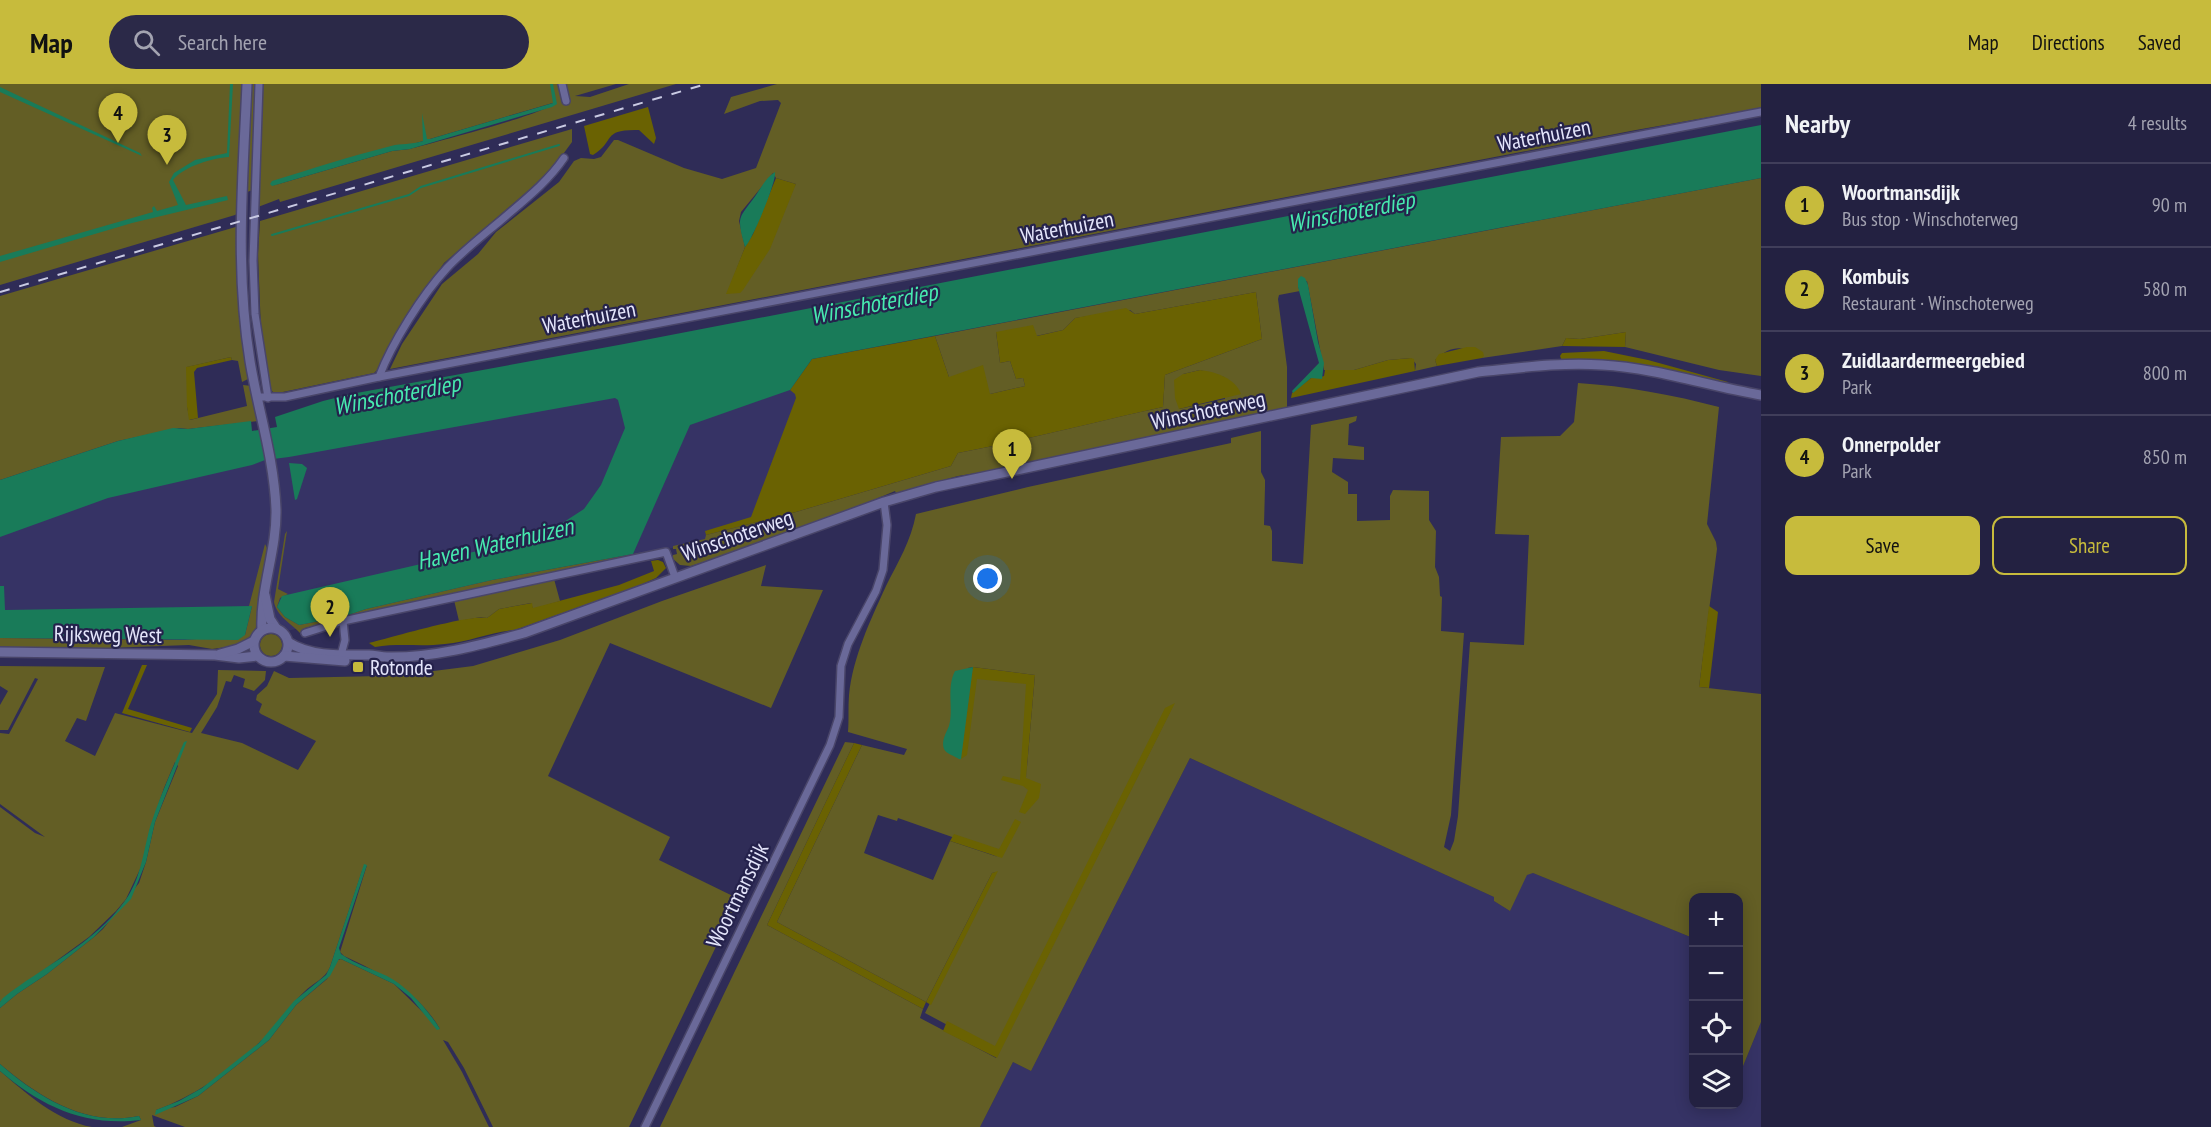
<!DOCTYPE html>
<meta charset="utf-8">
<style>
:root{--surface:#232141;--page:#2b2948;--text:#f1f3f6;--muted:#a3a3b1;--line:#403e5a;--accent:#c7bb3c}
body{margin:0;font-family:"PT Sans Narrow",sans-serif;background:var(--page);color:var(--text)}
.controls{position:absolute;right:18px;bottom:18px;display:grid;overflow:hidden;border-radius:12px;box-shadow:0 3px 15px #0003}
.controls button{width:54px;height:54px;display:grid;place-items:center;padding:0;border:0;border-bottom:2px solid var(--line);background:var(--surface);color:var(--text);font:30px sans-serif}
.you{position:absolute;left:988px;top:495px;width:21px;height:21px;margin:-15px;border:4px solid #fff;border-radius:50%;background:#1a73e8;box-shadow:0 0 0 9px #1a73e833}
.badge{display:grid;place-items:center;width:39px;height:39px;border-radius:50%;background:var(--accent);color:#111;font-size:20px;font-weight:700}
.pin{position:absolute;translate:-50% -50px;filter:drop-shadow(0 2px 3px #0008)}
.pin::after{content:'';position:absolute;top:32px;width:21px;height:18px;background:inherit;clip-path:polygon(0 0,100% 0,50% 100%)}
.list{margin:0;padding:0;list-style:none}
h2{display:flex;justify-content:space-between;align-items:center;height:78px;margin:0;padding:0 24px;font-size:26px}
h2 small{font-size:20px;font-weight:400;color:var(--muted)}
.list li{display:grid;grid-template-columns:39px 1fr auto;gap:18px;align-items:center;box-sizing:border-box;height:84px;padding:0 24px;border-top:2px solid var(--line)}
.list b{display:block;font-size:22px;white-space:nowrap}
.list p{margin:0;font-size:20px;white-space:nowrap;color:var(--muted)}
.list em{font-size:20px;font-style:normal;color:var(--muted)}
.actions{display:flex;gap:12px;padding:18px 24px}
.actions a{flex:1;padding:14px 0;border:2px solid var(--accent);border-radius:12px;text-align:center;font-size:21px;color:var(--accent)}
.actions .main{background:var(--accent);color:#111}
.icon{flex:none;width:33px;height:33px;fill:none;stroke:currentColor;stroke-width:2;stroke-linecap:round;stroke-linejoin:round}
.map{position:relative;flex:none;width:1761px;height:1043px;overflow:hidden}
header{display:flex;align-items:center;gap:36px;box-sizing:border-box;height:84px;padding:0 30px;background:var(--accent);color:#111}
header strong{font-size:28px}
nav{display:flex;gap:33px;margin-inline-start:auto;font-size:21px}
.search{width:420px;height:54px;background:var(--page);display:flex;align-items:center;gap:15px;box-sizing:border-box;padding:0 21px;border-radius:33px;color:var(--muted);font-size:22px}
main{display:flex}
aside{flex:1;background:var(--surface)}
.map>svg:first-child{display:block}
</style>
<header>
<strong>Map</strong>
<div class="search"><svg class="icon" aria-label="search" viewBox="0 0 24 24"><circle cx="10" cy="10" r="6"/><path d="M15 15l6 6"/></svg>Search here</div>
<nav><a>Map</a><a>Directions</a><a>Saved</a></nav>
</header>
<main>
<div class="map">
<svg width="1761" height="1043" viewBox="0 0 1761 1043">
<rect width="100%" height="100%" fill="#2f2c57"/>
<!-- built -->
<g fill="#363365">
<path d="M803,299L751,444L708,457L504,497L287,547L279,541L269,539L256,545L250,554L238,558L0,555V436L524,311Z"/>
<path d="M1190,674L1494,813V817L1510,827L1523,797L1527,790L1533,789L1693,854L1694,945L1689,955L1693,965L1694,1020H1738L1739,992L1761,938V1043H980L1013,978L1031,987Z"/>
</g>
<!-- green -->
<g fill="#635e25" fill-rule="evenodd">
<path d="M0,0H616L575,12L590,13L629,0H676L280,118L279,115L258,123L257,104L240,111L238,129L235,131L0,201ZM556,18C547,30 432,59 410,65L392,67L272,102L397,61L406,62Z"/>
<path d="M777,0H1761V24L1636,46L390,285L402,260L442,200L478,170L496,148L559,98L574,77L581,74L594,75L601,73L614,56H618L684,84L722,95L756,84L781,19L778,16L760,17L724,30L731,13ZM773,89L776,94L796,100L727,210L745,163L739,137L741,128Z"/>
<path d="M572,45V58L550,88L444,179L407,233L379,284L374,289L278,309L273,308L269,304L261,247L258,170L260,137Z"/>
<path d="M1761,94V292L1719,286L1625,263L1626,248L1580,255L1566,254L1562,262L1482,274L1483,272C1465,262 1451,260 1435,276L1437,282L1415,287L1416,280L1411,274L1388,276L1354,286H1324L1307,197L1298,203L1300,207L1279,211L1278,215L1287,283V325L1020,382L958,392L896,409L895,407L797,448L691,482L680,481L672,474L673,471L677,470L676,465H673V462L705,455L706,451L796,428L951,382L958,369C1027,356 1094,338 1163,323L1165,291L1262,255L1256,208L1135,230L1130,226L1075,234L1063,246L1036,252L996,248L1000,279L1010,277L1016,295L1023,294L1025,302L990,310L949,293L935,252ZM1200,286L1224,293L1225,315L1179,325L1183,290Z"/>
<path d="M239,142L250,294L242,298L238,277L232,276L231,273L187,283V323L190,336L247,322L243,301L252,302L258,337L188,345L179,344L118,357L0,396V212Z"/>
<path d="M1578,299C1626,302 1673,311 1719,323L1707,440L1716,458L1717,465L1699,603L1761,610V938L1739,992L1738,814H1694L1693,854L1533,789L1527,791L1510,827L1494,817V813L1190,674L1031,987L1013,978L980,1043H660L845,658L854,659L767,841L923,925L920,934L996,974L1174,620L996,967L925,929L996,788L992,789L926,918L777,838L862,661L904,671L907,665L848,648C849,635 848,623 849,611C853,573 870,537 886,502C898,478 911,457 916,430L1028,403L1231,359V354L1261,347V388L1265,396V403L1264,441L1270,442L1272,447V477L1303,480L1311,341L1357,332L1356,337L1349,340L1348,361L1364,363V376L1333,374L1332,388L1348,398V410H1357V437L1390,436V412L1393,406L1429,407V436L1436,447L1435,483L1439,493L1440,512L1442,513L1441,547L1464,549L1451,731L1444,763L1450,767L1454,757L1458,732L1470,558L1524,561L1529,451L1495,450L1501,353L1560,352L1574,338ZM973,583L1035,591L1026,694L1032,596L968,584ZM878,731L897,737L898,734L955,754L998,773L950,757L933,796L864,769Z"/>
<path d="M287,447L278,505L288,510L280,514L277,523L285,533L299,541L345,532L366,525L492,496L639,469L658,466L659,468L354,532L305,544V548L301,550C291,539 277,533 274,518L285,450Z"/>
<path d="M265,460L268,466L259,514V538L249,557L242,561L212,565L189,561L79,565L0,564V554L184,556L245,551L252,522H249Z"/>
<path d="M766,481L761,502L823,506L771,624L610,559L548,692L670,753L659,776L739,815L629,1043H493L464,984L448,958L443,956L462,988L489,1043H185L152,1031L154,1042L156,1043H122L141,1036L139,1032C85,1043 39,1013 0,980V924L17,910L47,890L94,853L103,845L139,799L146,778L155,738L178,682L175,678L164,704L150,745L142,781L126,815L116,827L89,853L0,918V723L35,749L45,753L0,720V649L9,650L38,595L35,594L8,646H0V621L8,607L0,602V582L105,583L86,637L77,634L65,657L95,672L115,629L192,649L217,610L218,586L266,587L265,596L254,607L243,603L245,595L234,591L231,598L226,597L217,623L201,649L242,659L298,686L316,657L261,630L259,628L262,620L256,616L257,611L267,602L274,587L289,594L380,592L410,590L473,582L560,556L662,517ZM367,781L340,868L344,872C382,890 418,907 440,945L394,900L341,875L338,876L327,895L296,921L269,956L259,964L198,1012L175,1023L156,1026C196,1012 234,984 264,954C279,940 289,922 304,908C313,899 325,895 330,883L362,787Z"/>
<path d="M554,495L560,517L533,525L531,519L499,525L487,534L481,533L459,537L454,516Z"/>
<circle cx="271" cy="561" r="11"/>
<path d="M0,987C27,1010 57,1037 92,1043H0Z"/>
</g>
<!-- forest -->
<g fill="#6a6202">
<path d="M648,23L656,54L654,60L639,46C601,45 616,57 593,71L590,70L584,42Z"/>
<path d="M776,94L796,100L770,165L743,206L740,209L726,210L745,163L753,150Z"/>
<path d="M1256,208L1262,255L1165,291L1163,323C1095,338 1027,356 958,369L951,382L796,428L706,451L705,447L751,433L796,314L795,310L790,306L812,275L935,252L949,293L983,281L990,310L1025,302L1023,294L1016,295L1010,277L1000,279L996,248L1033,241L1037,252L1063,246L1075,234L1126,224L1135,230Z"/>
<path d="M1626,248L1625,263L1562,262L1566,254L1580,255Z"/>
<path d="M1467,263H1475L1483,268L1484,272L1482,274L1437,282L1435,276L1439,270Z"/>
<path d="M1604,267L1648,276L1728,298V299L1653,285L1562,277L1560,272L1562,269Z"/>
<path d="M231,273L232,276L197,284L194,288L198,334L189,336L187,323L186,283Z"/>
<path d="M1411,274L1414,275L1415,287L1291,314L1292,309L1311,294H1317L1324,292L1325,286H1354L1388,276Z"/>
<path d="M1200,286C1216,288 1235,294 1241,310L1179,325L1175,314L1174,296L1183,290Z"/>
<path d="M658,476L663,478L666,484L656,494L638,502L515,546C491,548 469,558 445,560C422,563 399,559 375,563L369,559C390,554 470,530 487,534L499,525L532,519L533,524L619,501L654,487L651,477Z"/>
<path d="M1709,522L1718,528L1709,604L1699,603Z"/>
<path d="M142,581H147L128,625L192,644L190,648L122,629Z"/>
<path d="M973,583L1035,591L1026,694L1041,700L1039,714L1025,730L1019,728L1028,706L1023,702L1001,696L1003,692L1020,696L1026,600L977,595L967,671L961,675Z"/>
<path d="M1175,619L997,974L943,947L947,937L995,962L1165,624Z"/>
<path d="M854,659L862,661L777,838L926,918L992,789L998,787L931,921L926,918L923,925L767,841Z"/>
<path d="M1015,735L1021,738L1002,774L950,757L954,750L999,765Z"/>
</g>
<!-- water -->
<g fill="#197b59">
<path d="M230,0H233L229,73C213,74 184,82 173,96L186,121L227,112L228,116L132,139L0,178V172L153,128L152,124L154,122L157,127L178,121L169,98L174,89L195,76L227,69Z"/>
<path d="M550,0H553L557,20L552,23L410,65L392,67L272,102L270,100L272,97C311,85 351,72 391,62C402,59 410,61 423,57L422,29L427,55H430L553,19Z"/>
<path d="M0,3L140,69L142,72L0,8Z"/>
<path d="M1761,41V94L812,275L790,306L690,341L633,470L492,496L366,525L345,532L299,541L285,533L277,523L282,512L473,468L533,458L584,425L601,401L625,344L618,316L615,314L289,373L265,376L252,381L108,414L0,453V396L118,357L173,344L188,345L251,337L252,347L277,343L275,333L323,317L351,310L624,260Z"/>
<path d="M775,88C777,97 752,157 745,163C736,131 739,135 756,111C762,102 766,94 775,88Z"/>
<path d="M1301,192L1305,194L1308,201L1318,258L1324,279L1322,295L1311,294L1293,309L1292,307L1319,279L1298,203V195Z"/>
<path d="M289,379L302,380L307,384L297,415L295,416Z"/>
<path d="M0,502H4L5,526L252,522L245,551L238,556L2,554H0Z"/>
<path d="M973,583L961,675H959C955,672 946,670 944,665C941,657 946,649 949,642C954,626 946,604 955,587Z"/>
<path d="M187,657L155,738L146,778L131,815L94,853L47,890L17,910L0,924V918L3,914C43,882 94,860 125,817C141,794 143,769 150,743C159,714 172,686 184,658Z"/>
<path d="M364,780L367,781L339,864L341,870C355,880 372,885 387,892C408,903 428,926 440,945L437,946L411,914L394,900L341,875H339L330,892L296,921L269,956L259,964L198,1012L155,1031L156,1026L179,1017L202,1004L259,959L294,917L326,891L330,883Z"/>
<path d="M0,980C38,1013 85,1043 139,1032L141,1036C84,1043 41,1022 0,987Z"/>
</g>
<g fill="none" stroke-linecap="round" stroke-linejoin="round">
<!-- stream -->
<path stroke="#197b59" stroke-width="2" d="M272,151L409,111L421,103L559,61"/>
<defs>
<g id="minor">
<path d="M259,0L253,177L255,230L268,314"/>
<path d="M562,0L566,17"/>
<path d="M379,293C392,259 422,211 447,184C463,167 481,153 499,138C522,118 547,99 564,74"/>
<path d="M258,313H285L379,293L1761,28"/>
<path d="M305,549L343,537L666,468L675,493"/>
<path d="M341,571L345,556L343,537"/>
<path d="M645,1043L830,661L839,633L841,582L848,560L876,507L883,486L887,441L884,418"/>
</g>
<g id="secondary">
<path d="M247,0C243,92 235,185 250,277C258,326 274,374 276,425C277,466 260,505 262,546"/>
<path d="M265,511L270,535L276,544"/>
<circle cx="271" cy="561" r="17"/>
<path d="M288,558C311,573 343,571 369,571C375,571 381,573 387,573C433,574 480,561 524,549L884,418L936,403L1478,288C1519,284 1561,278 1602,281C1656,284 1708,302 1761,311"/>
<path d="M0,568L215,571L239,574L257,572"/>
<path d="M220,570L238,565L254,557"/>
<path d="M284,572L345,577"/>
</g>
</defs>
<!-- minor casing -->
<use href="#minor" stroke="#494569" stroke-width="10"/>
<!-- secondary casing -->
<use href="#secondary" stroke="#494569" stroke-width="12"/>
<!-- minor -->
<use href="#minor" stroke="#6a6999" stroke-width="7"/>
<!-- secondary -->
<use href="#secondary" stroke="#6a6999" stroke-width="9"/>
<!-- rail -->
<path stroke="#c9cae3" stroke-width="2" stroke-dasharray="10 10" stroke-linecap="butt" d="M0,208L706,0"/>
</g>
<!-- markers -->
<rect fill="#c7bb3c" stroke="#25224c" stroke-width="2" x="352" y="577" width="12" height="12" rx="3"/>
<g text-anchor="middle" stroke-width="4.5" stroke-linejoin="round" paint-order="stroke">
<!-- street labels -->
<g font-size="22" fill="#e4e5fb" stroke="#25224c">
<text transform="translate(1544 51) rotate(-11)" y="8">Waterhuizen</text>
<text transform="translate(1067 143) rotate(-11)" y="8">Waterhuizen</text>
<text transform="translate(589 233) rotate(-11)" y="8">Waterhuizen</text>
<text transform="translate(1208 326) rotate(-12)" y="8">Winschoterweg</text>
<text transform="translate(737 451) rotate(-19)" y="8">Winschoterweg</text>
<text transform="translate(108 550) rotate(1)" y="8">Rijksweg West</text>
<text transform="translate(737 811) rotate(-64)" y="8">Woortmansdijk</text>
</g>
<!-- poi labels -->
<g font-size="22" fill="#e4e5fb" stroke="#25224c" text-anchor="start">
<text x="370" y="591">Rotonde</text>
</g>
<!-- water labels -->
<g font-size="24" font-style="italic" fill="#47eaaf" stroke="#25224c">
<text transform="translate(1351 128) rotate(-11)" y="8">Winschoterdiep</text>
<text transform="translate(874 220) rotate(-11)" y="8">Winschoterdiep</text>
<text transform="translate(397 311) rotate(-11)" y="8">Winschoterdiep</text>
<text transform="translate(495 460) rotate(-13)" y="8">Haven Waterhuizen</text>
</g>
</g>
</svg>
<div class="controls">
<button>+</button>
<button>−</button>
<button><svg class="icon" aria-label="locate" viewBox="0 0 24 24"><circle cx="12" cy="12" r="6"/><path d="M12 2v4M12 18v4M2 12h4M18 12h4"/></svg></button>
<button><svg class="icon" aria-label="layers" viewBox="0 0 24 24"><path d="M12 4l9 5-9 5-9-5zM3 14l9 5 9-5"/></svg></button>
</div>
<div class="you"></div>
<div class="pin badge" style="left:1012px;top:395px">1</div>
<div class="pin badge" style="left:330px;top:553px">2</div>
<div class="pin badge" style="left:167px;top:81px">3</div>
<div class="pin badge" style="left:118px;top:59px">4</div>
</div>
<aside>
<h2>Nearby<small>4 results</small></h2>
<ul class="list">
<li><span class="badge">1</span><div><b>Woortmansdijk</b><p>Bus stop · Winschoterweg</p></div><em>90 m</em></li>
<li><span class="badge">2</span><div><b>Kombuis</b><p>Restaurant · Winschoterweg</p></div><em>580 m</em></li>
<li><span class="badge">3</span><div><b>Zuidlaardermeergebied</b><p>Park</p></div><em>800 m</em></li>
<li><span class="badge">4</span><div><b>Onnerpolder</b><p>Park</p></div><em>850 m</em></li>
</ul>
<div class="actions"><a class="main">Save</a><a>Share</a></div>
</aside>
</main>
